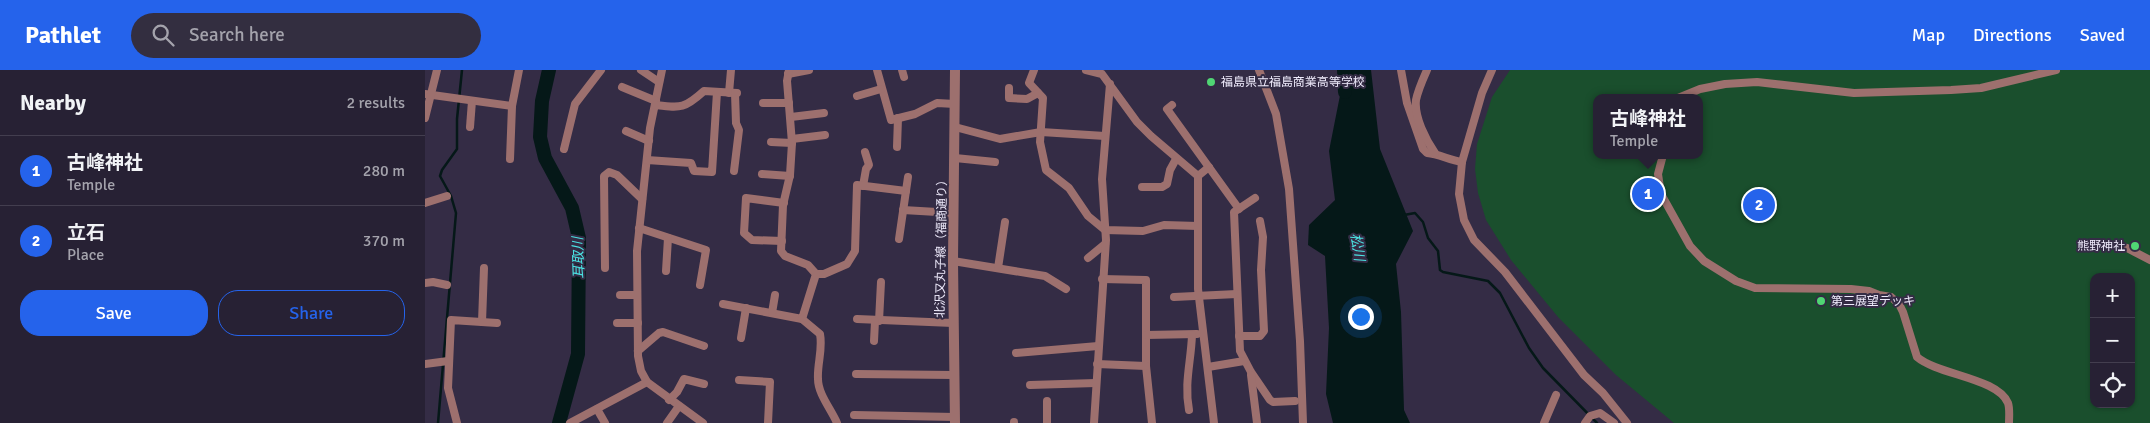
<!DOCTYPE html>
<meta charset="utf-8">
<style>
:root{--surface:#272134;--page:#332e40;--text:#f1f3f6;--muted:#a4a3ac;--line:#433e4f;--accent:#2563eb}
body{margin:0;font-family:Signika,"Noto Sans JP",sans-serif;background:var(--page);color:var(--text)}
.controls{position:absolute;right:15px;bottom:15px;display:grid;overflow:hidden;border-radius:10px;box-shadow:0 1px 4px #0004}
.controls button{width:45px;height:45px;display:grid;place-items:center;padding:0;border:0;border-bottom:1px solid var(--line);background:var(--surface);color:var(--text);font:25px sans-serif}
.you{position:absolute;left:935px;top:246px;width:18px;height:18px;margin:-12px;border:4px solid #fff;border-radius:50%;background:#1a73e8;box-shadow:0 0 0 8px #1a73e833}
.badge{display:grid;place-items:center;width:32px;height:32px;border-radius:50%;background:var(--accent);color:#fff;font-size:16px;font-weight:700}
.pin{position:absolute;translate:-50% -50%;border:2px solid #fff;box-shadow:0 1px 5px #0006}
.popup{position:absolute;left:1168px;top:24px;width:110px;height:65px;box-sizing:border-box;display:grid;place-content:center;border-radius:10px;background:var(--surface);filter:drop-shadow(0 1px 4px #0005);font-size:16px;white-space:nowrap;color:var(--muted)}
.popup b{font-size:19px;color:var(--text)}
.popup::after{content:'';position:absolute;left:50%;top:100%;margin-left:-10px;border:10px solid transparent;border-top-color:var(--surface)}
.list{margin:0;padding:0;list-style:none}
h2{display:flex;justify-content:space-between;align-items:center;height:65px;margin:0;padding:0 20px;font-size:21px}
h2 small{font-size:16px;font-weight:400;color:var(--muted)}
.list li{display:grid;grid-template-columns:32px 1fr auto;gap:15px;align-items:center;box-sizing:border-box;height:70px;padding:0 20px;border-top:1px solid var(--line)}
.list b{display:block;font-size:19px;white-space:nowrap}
.list p{margin:0;font-size:16px;white-space:nowrap;color:var(--muted)}
.list em{font-size:16px;font-style:normal;color:var(--muted)}
.actions{display:flex;gap:10px;padding:15px 20px}
.actions a{flex:1;padding:11px 0;border:1px solid var(--accent);border-radius:20px;text-align:center;font-size:18px;color:var(--accent)}
.actions .main{background:var(--accent);color:#fff}
.icon{flex:none;width:28px;height:28px;fill:none;stroke:currentColor;stroke-width:2;stroke-linecap:round;stroke-linejoin:round}
.map{position:relative;flex:none;width:1725px;height:353px;overflow:hidden}
header{display:flex;align-items:center;gap:30px;box-sizing:border-box;height:70px;padding:0 25px;background:var(--accent);color:#fff}
header strong{font-size:24px}
nav{display:flex;gap:28px;margin-inline-start:auto;font-size:18px}
.search{width:350px;height:45px;background:var(--page);display:flex;align-items:center;gap:12px;box-sizing:border-box;padding:0 18px;border-radius:28px;color:var(--muted);font-size:19px}
main{display:flex}
aside{flex:1;background:var(--surface)}
.map>svg:first-child{display:block}
</style>
<header>
<strong>Pathlet</strong>
<div class="search"><svg class="icon" aria-label="search" viewBox="0 0 24 24"><circle cx="10" cy="10" r="6"/><path d="M15 15l6 6"/></svg>Search here</div>
<nav><a>Map</a><a>Directions</a><a>Saved</a></nav>
</header>
<main>
<aside>
<h2>Nearby<small>2 results</small></h2>
<ul class="list">
<li><span class="badge">1</span><div><b>古峰神社</b><p>Temple</p></div><em>280 m</em></li>
<li><span class="badge">2</span><div><b>立石</b><p>Place</p></div><em>370 m</em></li>
</ul>
<div class="actions"><a class="main">Save</a><a>Share</a></div>
</aside>
<div class="map">
<svg width="1725" height="353" viewBox="0 0 1725 353">
<rect width="100%" height="100%" fill="#342c45"/>
<!-- green -->
<path fill="#1a4f2d" fill-rule="evenodd" d="M1085,0H1725V353H1249L1191,305L1133,247L1086,190L1061,150L1053,123L1050,99L1052,74L1067,27ZM1172,28H1274V85H1172ZM1669,207H1706V334H1669Z"/>
<!-- water -->
<path fill="#051818" d="M920,0H946L955,79L988,161L971,194L976,242L979,340L985,353H908L901,324L904,258L900,186L883,175L884,155L910,130L904,81Z"/>
<g fill="none" stroke-linecap="round" stroke-linejoin="round">
<!-- stream -->
<g stroke="#051818" stroke-width="2.5">
<path d="M979,145L990,143L998,152L1003,168L1013,181L1015,200L1018,202L1063,211L1075,223L1104,278L1118,298L1172,353"/>
<path d="M13,353L31,143L26,126L15,106L17,100L32,79V49L37,0"/>
</g>
<!-- river -->
<g stroke="#051818" stroke-width="14">
<path d="M124,0L117,31L115,67L120,88L147,138L154,168L153,284L134,353"/>
<path d="M919,0L920,22"/>
</g>
<!-- minor -->
<g stroke="#9d706e" stroke-width="8">
<path d="M216,0L234,12"/>
<path d="M237,0L225,58L212,181L213,286L216,301L222,312L278,353"/>
<path d="M452,0L466,50L490,44L512,33L530,34"/>
<path d="M477,0L479,7"/>
<path d="M609,0L604,13L618,28L615,72L621,100L644,118L663,146L680,160L718,161L739,155L773,156"/>
<path d="M661,0L677,4L712,52L726,66L773,106"/>
<path d="M834,0L851,44L864,119L875,271L878,353"/>
<path d="M976,0L982,33L998,79L1002,83C1014,84 1024,90 1037,92"/>
<path d="M1002,0C998,9 993,20 991,30C989,47 1001,70 1010,83"/>
<path d="M1067,0L1057,23L1037,92L1034,124L1039,150L1049,170L1080,202L1159,305L1178,323L1202,353"/>
<path d="M363,4L384,0"/>
<path d="M197,17L231,31"/>
<path d="M584,18V28L602,29L613,23"/>
<path d="M304,23L306,0"/>
<path d="M0,24L87,36"/>
<path d="M432,26L456,19"/>
<path d="M1253,28L1275,19L1300,14L1332,12L1429,23L1526,20L1556,18L1631,0"/>
<path d="M338,33H364"/>
<path d="M230,35C256,38 259,39 279,21L312,23"/>
<path d="M747,35L742,39L814,139"/>
<path d="M366,47L399,43"/>
<path d="M0,48L12,0"/>
<path d="M45,57L47,31"/>
<path d="M530,57L575,69L616,62L680,66"/>
<path d="M201,61L224,71"/>
<path d="M367,69L400,65"/>
<path d="M346,72L367,73"/>
<path d="M472,77L473,48"/>
<path d="M139,79L150,34L176,0"/>
<path d="M1238,85L1233,104L1236,124L1265,176L1279,191L1311,211L1330,218L1426,219L1444,221L1454,225L1466,227L1474,234L1478,242L1492,287C1513,305 1573,308 1583,333C1585,339 1584,347 1584,353"/>
<path d="M530,88L570,92"/>
<path d="M85,89L87,36L94,0"/>
<path d="M222,90L266,93L269,101L287,102L292,22"/>
<path d="M784,97L773,106V219L789,353"/>
<path d="M309,101L314,60L311,53L310,23"/>
<path d="M337,104L365,106"/>
<path d="M438,116L441,99L444,95L440,82"/>
<path d="M717,117H737L742,114L745,100L751,89"/>
<path d="M830,128L809,142L815,281L826,302L845,330L848,332L870,331"/>
<path d="M0,133L22,126"/>
<path d="M478,140L529,143"/>
<path d="M214,158L281,180L275,215"/>
<path d="M474,169L483,107"/>
<path d="M357,171L327,170L319,163L321,128L359,133"/>
<path d="M1702,178L1725,190"/>
<path d="M663,188L680,174"/>
<path d="M528,191L620,206L641,219"/>
<path d="M180,198L179,106L184,102L192,105L217,129"/>
<path d="M573,198L580,152"/>
<path d="M241,201L243,168"/>
<path d="M391,204H399L422,194L430,181L432,115L481,121"/>
<path d="M677,209L721,210V296L727,353"/>
<path d="M0,213L8,212L22,215"/>
<path d="M195,225H212"/>
<path d="M749,227L812,224"/>
<path d="M298,234L377,249L391,204L383,195L360,186L356,181L358,135L365,105L367,73L362,11L364,0"/>
<path d="M347,243L350,225"/>
<path d="M377,249L395,264C398,280 392,294 393,309C393,324 406,339 412,353"/>
<path d="M432,249L528,253"/>
<path d="M454,251L456,212"/>
<path d="M57,252L59,198"/>
<path d="M192,253H213"/>
<path d="M721,265L772,264"/>
<path d="M814,266H835L839,261L836,200L838,167L835,151"/>
<path d="M316,268L321,238"/>
<path d="M449,271L450,251"/>
<path d="M213,281L234,263L238,262L279,276"/>
<path d="M591,283L673,276"/>
<path d="M0,294L23,291"/>
<path d="M672,294L721,296"/>
<path d="M783,297L819,291"/>
<path d="M431,304L529,305"/>
<path d="M826,305L832,353"/>
<path d="M314,310L345,312L343,353"/>
<path d="M605,315L671,313"/>
<path d="M244,330L252,322L259,309L279,314"/>
<path d="M622,331V353"/>
<path d="M172,339L180,353"/>
<path d="M764,340C759,313 766,292 767,265"/>
<path d="M429,345L530,347"/>
<path d="M589,352V353"/>
<path d="M32,353L23,318L26,250L72,253"/>
<path d="M145,353L222,312"/>
<path d="M242,353L254,336"/>
<path d="M669,353L681,170L677,109L685,14"/>
<path d="M1119,353L1131,325"/>
<path d="M1160,353L1165,346L1175,343L1189,353"/>
</g>
<!-- tertiary -->
<path stroke="#9d706e" stroke-width="10" d="M530,353L528,191L530,0"/>
</g>
<!-- markers -->
<g fill="#50d674" stroke="#342c45" stroke-width="2">
<circle cx="786" cy="12" r="5"/>
<circle cx="1710" cy="176" r="5"/>
<circle cx="1396" cy="231" r="5"/>
</g>
<g text-anchor="middle" stroke-width="4" stroke-linejoin="round" paint-order="stroke">
<!-- poi labels -->
<g font-size="12" fill="#efebfc" stroke="#342c45" text-anchor="start">
<text x="796" y="16">福島県立福島商業高等学校</text>
<text x="1700" y="180" text-anchor="end">熊野神社</text>
<text x="1406" y="235">第三展望デッキ</text>
</g>
<!-- street labels -->
<g font-size="12" fill="#efebfc" stroke="#342c45">
<text transform="translate(516 176) rotate(-89)" y="4">北沢又丸子線（福商通り）</text>
</g>
<!-- water labels -->
<g font-size="14" font-style="italic" fill="#4be3e3" stroke="#342c45">
<text transform="translate(933 177) rotate(81)" y="5">松川</text>
<text transform="translate(153 188) rotate(-92)" y="5">耳取川</text>
</g>
</g>
</svg>
<div class="controls">
<button>+</button>
<button>−</button>
<button><svg class="icon" aria-label="locate" viewBox="0 0 24 24"><circle cx="12" cy="12" r="6"/><path d="M12 2v4M12 18v4M2 12h4M18 12h4"/></svg></button>
</div>
<div class="you"></div>
<div class="pin badge" style="left:1223px;top:124px">1</div>
<div class="popup"><b>古峰神社</b>Temple</div>
<div class="pin badge" style="left:1334px;top:135px">2</div>
</div>
</main>
